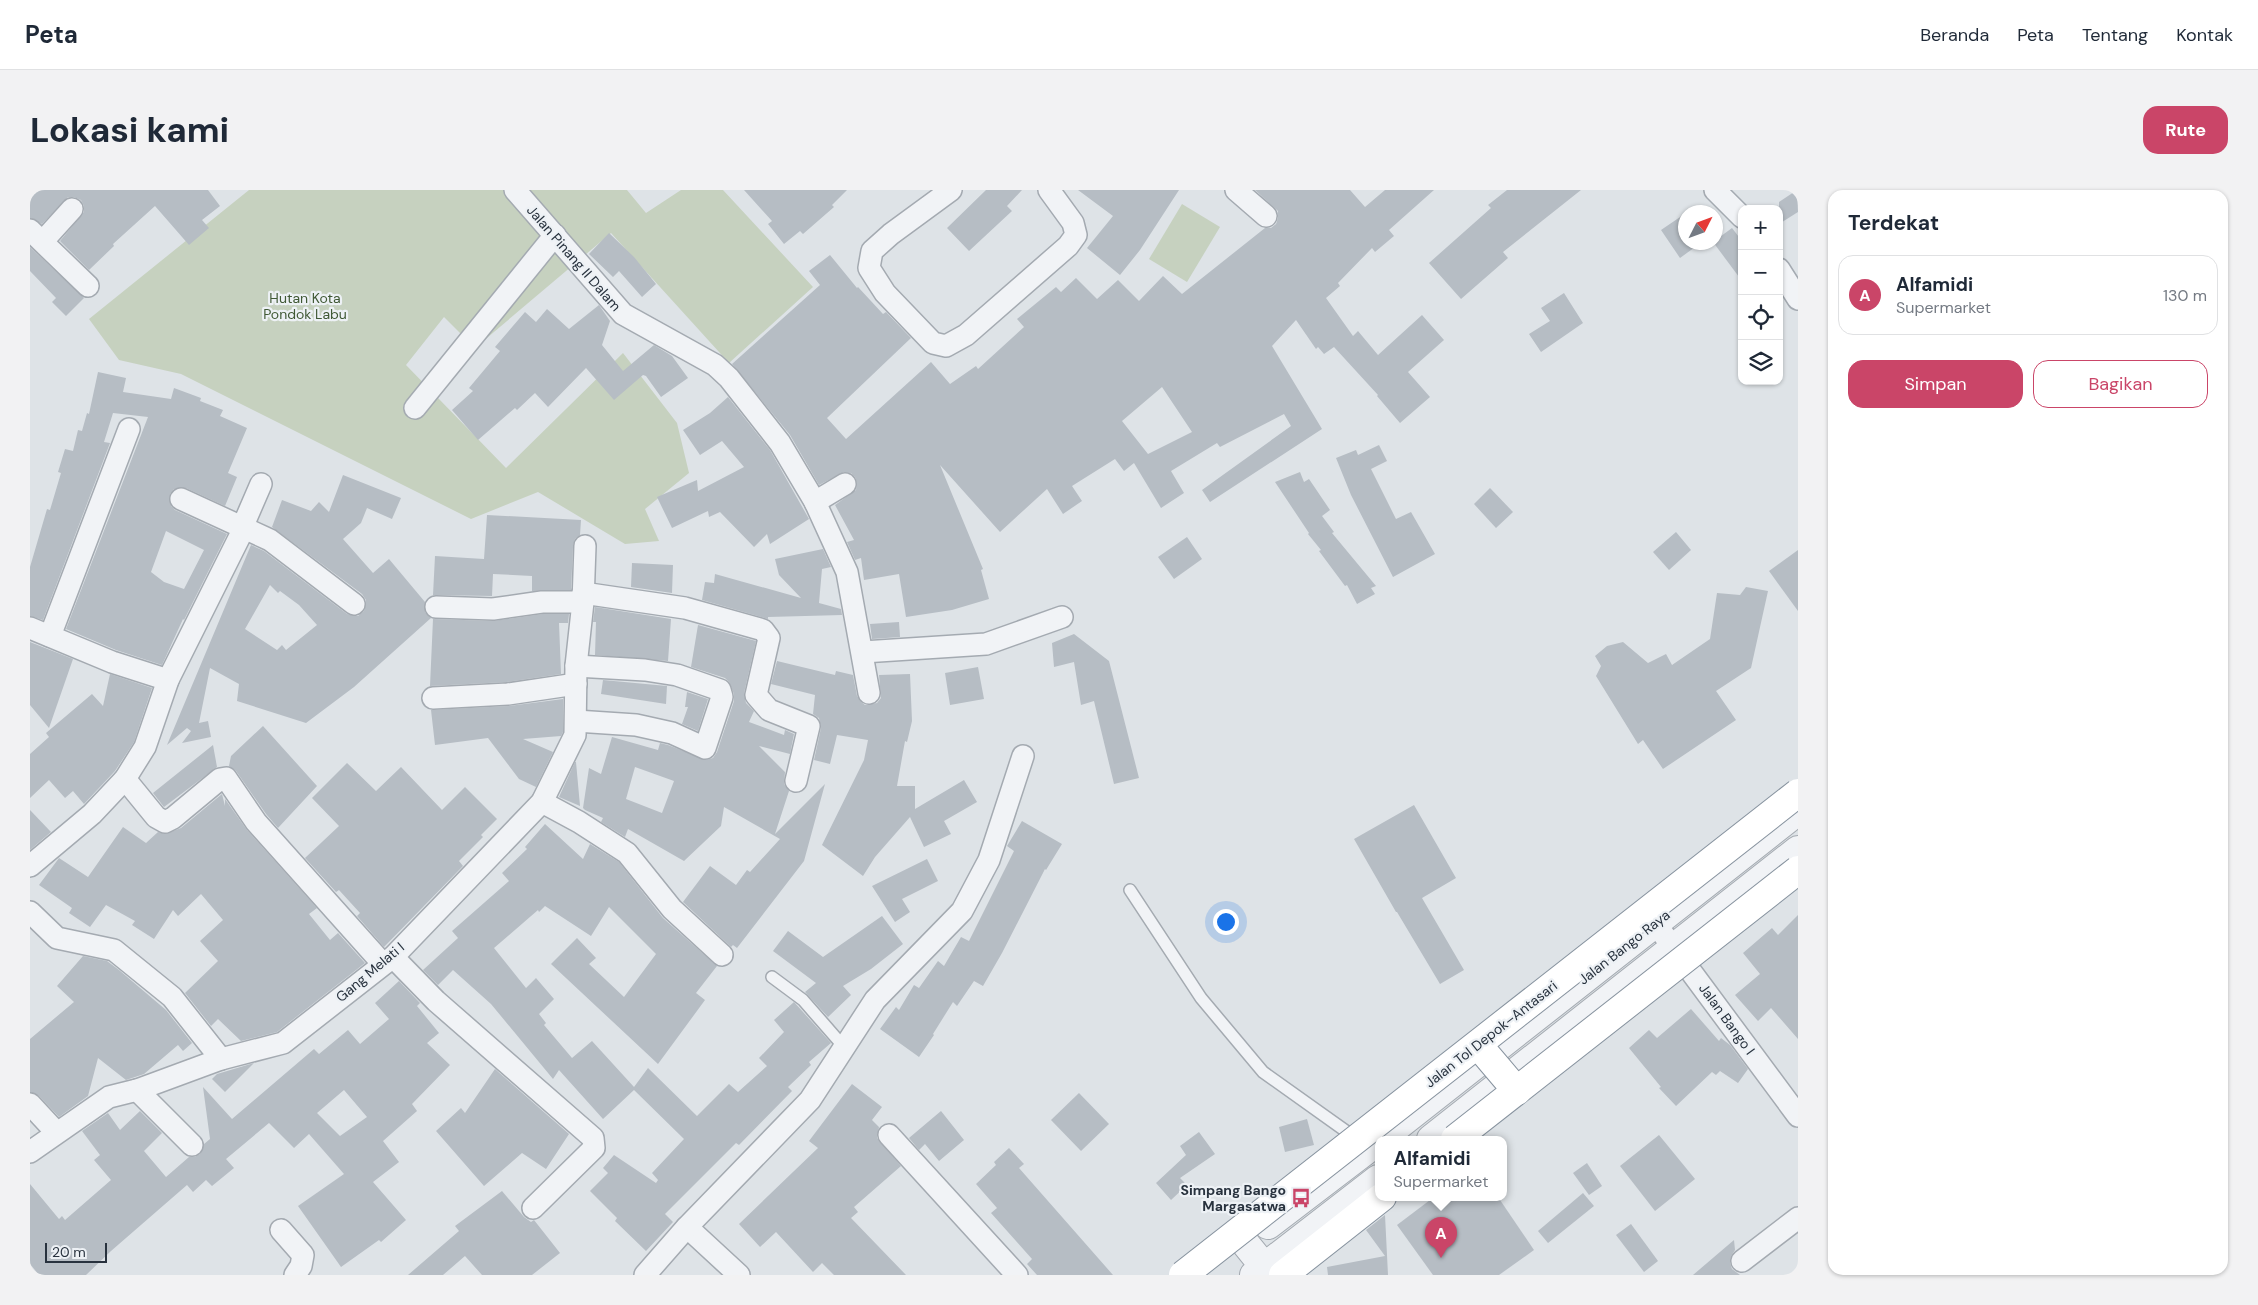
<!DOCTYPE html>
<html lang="id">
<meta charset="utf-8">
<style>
:root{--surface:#fff;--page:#f2f2f3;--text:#1f2937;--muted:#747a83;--line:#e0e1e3;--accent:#ca4568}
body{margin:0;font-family:"DM Sans",sans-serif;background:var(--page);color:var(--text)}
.controls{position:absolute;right:15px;top:15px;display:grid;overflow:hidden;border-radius:10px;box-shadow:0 1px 4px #0004}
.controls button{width:45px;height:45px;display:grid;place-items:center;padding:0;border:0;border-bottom:1px solid var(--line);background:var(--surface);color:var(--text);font:25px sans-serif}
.compass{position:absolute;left:1648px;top:15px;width:45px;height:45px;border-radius:50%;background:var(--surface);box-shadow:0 1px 4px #0004;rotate:48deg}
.scale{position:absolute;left:15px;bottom:12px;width:62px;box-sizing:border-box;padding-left:5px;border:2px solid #28323e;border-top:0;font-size:14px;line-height:18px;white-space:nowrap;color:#28323e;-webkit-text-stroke:4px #edf1f5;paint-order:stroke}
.you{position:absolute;left:1195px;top:731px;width:18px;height:18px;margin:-12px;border:4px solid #fff;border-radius:50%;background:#1a73e8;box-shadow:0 0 0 8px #1a73e833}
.badge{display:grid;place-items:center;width:32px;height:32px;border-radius:50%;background:var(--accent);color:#fff;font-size:16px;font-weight:700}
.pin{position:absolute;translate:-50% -41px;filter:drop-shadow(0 1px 2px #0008)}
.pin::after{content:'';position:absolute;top:26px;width:18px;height:15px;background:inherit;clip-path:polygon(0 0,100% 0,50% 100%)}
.popup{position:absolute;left:1345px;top:946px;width:132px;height:65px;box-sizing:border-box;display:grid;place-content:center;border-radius:10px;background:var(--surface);filter:drop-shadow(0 1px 4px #0005);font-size:16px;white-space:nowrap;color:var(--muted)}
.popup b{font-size:19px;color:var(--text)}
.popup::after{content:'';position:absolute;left:50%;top:100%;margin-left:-10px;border:10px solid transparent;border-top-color:var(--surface)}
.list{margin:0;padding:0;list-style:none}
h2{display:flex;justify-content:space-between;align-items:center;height:65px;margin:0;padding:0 20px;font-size:21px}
h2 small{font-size:16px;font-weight:400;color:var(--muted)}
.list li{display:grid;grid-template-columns:32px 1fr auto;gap:15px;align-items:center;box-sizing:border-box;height:80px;margin:0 10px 10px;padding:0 10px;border:1px solid var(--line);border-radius:15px}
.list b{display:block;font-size:19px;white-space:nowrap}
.list p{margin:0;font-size:16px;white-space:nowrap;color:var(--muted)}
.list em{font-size:16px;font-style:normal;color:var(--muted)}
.actions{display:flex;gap:10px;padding:15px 20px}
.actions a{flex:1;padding:11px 0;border:1px solid var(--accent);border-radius:15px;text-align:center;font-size:18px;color:var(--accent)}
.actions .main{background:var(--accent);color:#fff}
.icon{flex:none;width:28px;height:28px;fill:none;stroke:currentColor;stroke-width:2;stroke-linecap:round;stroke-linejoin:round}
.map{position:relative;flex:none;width:1768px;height:1085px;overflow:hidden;border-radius:15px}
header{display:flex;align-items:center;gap:30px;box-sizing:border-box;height:70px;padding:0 25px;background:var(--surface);border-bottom:1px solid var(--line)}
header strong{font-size:24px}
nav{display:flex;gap:28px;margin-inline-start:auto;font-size:18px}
.intro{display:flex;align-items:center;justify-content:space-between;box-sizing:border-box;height:120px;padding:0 30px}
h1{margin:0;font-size:35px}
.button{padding:12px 22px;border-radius:15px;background:var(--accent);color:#fff;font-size:18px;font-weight:700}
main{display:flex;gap:30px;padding:0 30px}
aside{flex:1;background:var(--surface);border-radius:15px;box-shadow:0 1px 4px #0004}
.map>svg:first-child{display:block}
</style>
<header>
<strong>Peta</strong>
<nav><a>Beranda</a><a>Peta</a><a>Tentang</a><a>Kontak</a></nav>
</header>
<div class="intro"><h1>Lokasi kami</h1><a class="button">Rute</a></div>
<main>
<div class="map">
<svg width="1768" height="1085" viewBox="0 0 1768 1085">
<rect width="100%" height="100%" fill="#dee3e7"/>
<!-- green -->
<g fill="#c6d1bf">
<path d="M219,0H597L616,23L651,0H693L783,97L699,173L581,43L445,158L414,127L376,175L476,278L593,163L647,233L659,283L615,319L629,351L595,354L508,302L441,329L151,184L89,170L59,129Z"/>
<path d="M1152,14L1190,37L1157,92L1119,69Z"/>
</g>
<!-- building -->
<g fill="#b6bdc4" fill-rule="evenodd">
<path d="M0,0H178L190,16L172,30L179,38L159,55L125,16L83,54L84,56L59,80L30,51L54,22V16L51,10L44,7H38L12,34L0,28Z"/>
<path d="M714,0H817L802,15L804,17L773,44L770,41L754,54L738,34L742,31Z"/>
<path d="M956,0H992L977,16L982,21L939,61L917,38Z"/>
<path d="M1048,0H1149L1110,60L1090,85L1057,58L1083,26Z"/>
<path d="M1225,0H1320L1335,17L1355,0H1404L1359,40L1364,46L1345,62L1342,58L1308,93L1310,96L1296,108L1323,146L1328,141L1348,165L1392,125L1414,150L1378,182L1400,207L1370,233L1347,206L1348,205L1304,157L1294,164L1288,157L1286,159L1266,130L1242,156L1292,239L1180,312L1172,300L1261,236L1254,224L1190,257L1187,253L1141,281L1154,303L1131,318L1104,273L1094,281L1085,269L1042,296L1052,311L1033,324L1017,299L970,342L910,275L953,379L951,380L959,409L922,420L876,427L869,384L834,390L831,368L825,370L817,352L824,350L805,315L826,300L827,293L825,287L821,283L814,282L789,295L760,245L702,174L790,95L779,81L800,65L827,98L828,97L853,124L856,122L881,148L797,228L816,249L901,172L920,194L946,176L948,179L994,137L987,129L1026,97L1031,102L1046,88L1067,109L1088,90L1109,111L1133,86L1152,104L1235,38H1241L1246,34L1248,28V21ZM1132,197L1162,242L1118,264L1092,231Z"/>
<path d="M1477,0H1551L1473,62L1478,68L1431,109L1399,73L1461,18L1458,15Z"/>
<path d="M1767,0L1768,22L1749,34V12Z"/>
<path d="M1656,23V52H1672L1650,68L1631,40Z"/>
<path d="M1702,38L1712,51V91L1683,52Z"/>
<path d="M579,43L604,67L626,94L612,107L589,81L583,87L559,64Z"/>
<path d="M0,57L54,108L36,126L22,112L26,108L0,81Z"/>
<path d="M1534,103L1553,133L1511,162L1499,144L1520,131L1511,118Z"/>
<path d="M569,115L580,131L572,155L593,181L624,155L642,166L658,188L631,207L616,186L613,185L584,210L556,178L518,217L505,203L487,220L485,218L448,250L422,220L443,201L439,198L470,161L465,157L495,122L506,132L517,119L539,139Z"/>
<path d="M68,182L96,188L93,202L141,209L144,198L171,208L170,211L193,220L190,226L217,238L198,283L207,287L195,316L156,298L144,299L140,304L141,316L145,320L197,344L154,430L153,429L132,475L86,460L36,439L118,227L83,223L74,252L80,253L13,430L0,426V377L17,319L20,320L31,283L28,282L35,259L43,261L48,240L52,241L57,223L59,224ZM136,341L174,360L154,399L134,392L121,382Z"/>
<path d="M698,207L740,260L779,329L740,354L737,344L724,357L690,322L679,327L678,321L642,338L627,307L667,290L668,301L714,277L692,251L670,265L653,240L680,223Z"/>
<path d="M1349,255L1357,271L1341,279L1366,329L1381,322L1405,364L1363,387L1321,305L1306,268L1326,260L1328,265Z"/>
<path d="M1270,282L1274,292L1279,289L1300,320L1292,326L1304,342L1302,343L1346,396L1341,398L1345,404L1327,414L1317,395L1315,396L1289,361L1291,360L1278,344L1279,343L1245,292Z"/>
<path d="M313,285L371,308L362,329L337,318L331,333L313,349L343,383L359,369L395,412V422L401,428L324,497L276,533L207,511L209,494L180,478L169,533L178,531L181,547L152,553L161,541L157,538L137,555L221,355L234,361L317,424L328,426L334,421L336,410L332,404L242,337L252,310L281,321L289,312L299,322ZM240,395L248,403L250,401L269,415L287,435L256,460L252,455L247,460L215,439Z"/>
<path d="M1460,298L1483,322L1466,338L1444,314Z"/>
<path d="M457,325L551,330L550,345L545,349L543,356L541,400L502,401V386L463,384L462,406L403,405L405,366L454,369Z"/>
<path d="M1646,342L1661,360L1639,380L1623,362Z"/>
<path d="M1157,347L1172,369L1144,389L1128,367Z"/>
<path d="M793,359L801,377L792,379L789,413L811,419L812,425L738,427V429L672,410L675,392L684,393L685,384L771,408L749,385L745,369Z"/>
<path d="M1768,360V421L1739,381Z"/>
<path d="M602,373L643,375L642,403L601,397Z"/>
<path d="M1716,397L1738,401L1721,478L1686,501L1706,530L1633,579L1613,550L1608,554L1566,486L1571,476L1565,466L1577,456L1593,452L1618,473L1636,464L1642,475L1680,449L1687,403L1710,405Z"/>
<path d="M565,417L641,429L638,471L565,465L566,432H563Z"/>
<path d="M513,424H539L538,433H529L531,484L477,492L400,496L403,429L463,431Z"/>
<path d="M869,432L870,447L842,449L840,434Z"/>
<path d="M668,435L726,451L714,503L716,513L724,521L719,532L754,545L755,540L764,544L760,564L729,556L755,582L754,594L759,601L745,644L795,594L774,671L707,758L703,755L701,757L653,712L680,676L706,695L717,680L720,682L750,649L694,617L691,636L654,671L598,639L595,647L571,632L573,628L555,620L553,618L559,578L571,584L582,547L628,560L630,553L638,555L676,570L683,568L687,562L704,511V504L699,492L695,488L661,477ZM605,577L644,591L632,623L596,609Z"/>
<path d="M1044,444L1079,471L1109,588L1084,594L1064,511L1051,515L1044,472L1024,477L1022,453Z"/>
<path d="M0,452L43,469L19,538L0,515Z"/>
<path d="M747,471L805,485L806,481L823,485L827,506L830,511L835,515L847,513L851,508L849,485L880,484L882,531L877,552L875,551L867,596H885V619L934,590L947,612L914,631L921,644L894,657L880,627L845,667L833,686L792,655L834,570L838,550L807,545L800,574L784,570L791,538L789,528L783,524L785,505L741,494Z"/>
<path d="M948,477L954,509L920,515L915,483Z"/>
<path d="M80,484L122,498L104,552L85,581L54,614L43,601L35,608L19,590L0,608V564L19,547L16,543L62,504L73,516Z"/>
<path d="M573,490L637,496L636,514L571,504Z"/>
<path d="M657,502L678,509L668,541L652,534L658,517H655Z"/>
<path d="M533,509V542L531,546L493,549L523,562L506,597L489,589L458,548L405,555L401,520L479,516Z"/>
<path d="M233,536L287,596L248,638L236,624L206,581L199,576L201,566Z"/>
<path d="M183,555L187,577L134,617L123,603Z"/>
<path d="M545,572H546L550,616L529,607Z"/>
<path d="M317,573L346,601L371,577L412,620L435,597L467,629L451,645L453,647L429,671L433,676L354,757L327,726L330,723L309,700L306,702L275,668L309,636L282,608Z"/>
<path d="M192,604L195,616V609L217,640L287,718L279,724L300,750L308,743L335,773L247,842L211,851L188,829L181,836L155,803L188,771L170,751L193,730L171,704L148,726L143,720L124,749L102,735L105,731L76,715L60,737L39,723L42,718L9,695L29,668L58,687L93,637L116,653L128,642L135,644L151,638Z"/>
<path d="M1384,615L1426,688L1392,708L1434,780L1410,794L1367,722H1366L1324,649Z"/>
<path d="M0,620L21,642L0,660Z"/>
<path d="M992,631L1032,654L1016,680L1015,679L972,763L953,796L944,791L927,816L923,812L903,844L904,845L889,867L850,839L866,817L869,820L884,795L889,798L908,771L914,776L931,747L939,751L984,661L977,656Z"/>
<path d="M515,634L553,669L560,654L589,672L633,728L687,776L666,803L675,810L628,874L521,774L547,748L566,768L559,774L594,807L626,764L579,717L561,746L515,716L509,722L508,720L464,758L496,798L506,788L524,809L509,824L516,833L514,835L542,868L562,851L604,897L618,878L667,926L699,894L708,902L737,876L729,868L754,842L744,830L764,812L801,853L779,872L781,875L758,897L762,901L709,955L706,953L635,1024L643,1032L616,1061L585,1031L587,1028L560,1001L578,983L573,978L584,965L626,993L628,990L622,983L654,949L604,900L573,929L529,880L523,889L461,814L423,780L408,795L393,780L428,748L422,741L479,691L472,683L497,659L495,657Z"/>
<path d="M897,669L908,691L872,709L880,722L865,732L842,696Z"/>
<path d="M1768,725V849L1741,818L1728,831L1705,805L1730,784L1713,763L1742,738L1748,745Z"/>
<path d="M852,726L873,754L841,779L813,796L821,805L798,827L775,802L786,793L743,761L758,741L793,767Z"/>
<path d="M53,766L77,771L89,780L136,820L162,853L153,861L148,855L114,884L96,890L68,868L58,906L29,927L9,906L0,902V849L44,812L27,796Z"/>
<path d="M369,791L390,813L387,816L409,843L397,853L420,875L382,914L387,921L353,951L369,972L343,992L376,1030L351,1052L349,1050L311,1077L268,1016L314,984L279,944L264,958L239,933L196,969L204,978L182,996L176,990L163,1002L157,995L81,1061L56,1085H9L0,1074V994L29,1029L32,1026L35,1030L81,990L64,970L70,965L52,941L78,923L90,940L110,921L132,943L114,961L136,987L159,967H165L170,964L174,954L180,949L173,897L202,929L284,859L289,864L318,840L330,854L359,829L345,813ZM314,900L337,927L310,946L287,923Z"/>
<path d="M1661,819L1689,851L1691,848L1700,855L1718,879L1708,893L1690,881L1686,885L1682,882L1646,916L1629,898L1631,897L1599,858L1619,840L1627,848Z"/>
<path d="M224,873L195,902L182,889L187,884Z"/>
<path d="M465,879L539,944L516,979L492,963L454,996L406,941L431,918L435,923Z"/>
<path d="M822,894L852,917L842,930L849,937L847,948L871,976L824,1017L828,1022L821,1028L876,1085H804L792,1073L783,1082L746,1042L730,1057L709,1034L788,958L779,951Z"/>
<path d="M1049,903L1079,934L1051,961L1021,930Z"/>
<path d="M911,921L934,950L909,971L895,954L889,960L879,948Z"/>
<path d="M1277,929L1284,955L1255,962L1249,937Z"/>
<path d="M1169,942L1185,964L1150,988L1157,995L1141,1010L1126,993L1156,965L1150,956Z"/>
<path d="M1629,945L1665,989L1625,1021L1590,976Z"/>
<path d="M979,958L994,974L989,978L1083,1085H1007L997,1074L1002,1069L961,1023L967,1018L946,994L966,975L964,972Z"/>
<path d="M1557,973L1572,996L1559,1005L1543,983Z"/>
<path d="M472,1001L494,1027L501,1032L504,1030L530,1063L502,1085H452L435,1066L413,1085H378L429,1041L425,1036Z"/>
<path d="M1553,1003L1564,1016L1518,1053L1508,1041Z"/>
<path d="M1404,1007H1468L1504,1060L1469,1085H1403L1367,1035Z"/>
<path d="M1355,1025L1358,1085H1298L1297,1077L1355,1066L1336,1040Z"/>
<path d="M1601,1034L1628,1071L1614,1082L1586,1045Z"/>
<path d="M1704,1050L1705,1060L1701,1066L1700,1073L1702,1079L1710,1085H1663Z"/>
</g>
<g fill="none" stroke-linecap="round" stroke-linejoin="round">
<defs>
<g id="service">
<path d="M1100,700L1171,808L1233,882L1327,949"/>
<path d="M742,787L773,810L814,857"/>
</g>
<g id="minor">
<path d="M485,0L593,124L685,175L699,188L750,253L785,312L817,382L839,503"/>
<path d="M921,0L861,44L842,61L839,78L855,103L903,153L916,156L936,145L1038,56L1046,45L1043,33L1019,0"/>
<path d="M1206,0L1236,26"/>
<path d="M1685,0L1712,27"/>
<path d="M0,40L58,96"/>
<path d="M13,51L42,19"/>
<path d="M1749,79L1768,109"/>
<path d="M385,218L525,45"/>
<path d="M151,309L240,350L324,414"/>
<path d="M785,312L815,294"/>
<path d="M553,403L655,418L733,440L739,448L726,505L739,520L779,536L766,591"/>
<path d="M406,417L463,419L512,412H553"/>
<path d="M0,438L82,472L138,490"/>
<path d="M20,446L99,239"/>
<path d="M833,462L956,454L1032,427"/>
<path d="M546,476L615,480L647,485L690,500L692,507L675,558L642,543L606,535L546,531"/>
<path d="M403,508L478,504L546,494"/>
<path d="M95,589L126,627L135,632L143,628L190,589L196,588L226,632L353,774"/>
<path d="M512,612L549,632L597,663L642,719L692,765"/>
<path d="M0,676L62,624L95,589L115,557L138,490L213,340L215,331L231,294"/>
<path d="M0,722L27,748L84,760L142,807L191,869"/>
<path d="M1625,733L1768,926"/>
<path d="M363,767L406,811L563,948L564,958L503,1018"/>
<path d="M107,900L162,955"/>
<path d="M0,914L26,942"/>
<path d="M859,945L987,1085"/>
<path d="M0,962L79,907L107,900L191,869L253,853L363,767L512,612L545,545L546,476L553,412L555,356"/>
<path d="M657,1037L709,1085"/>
<path d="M251,1040L273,1065L271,1076L265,1085"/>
<path d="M1712,1071L1768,1028"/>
<path d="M615,1085L657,1037L780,910L845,810L932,721L959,670L993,566"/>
</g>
<g id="tertiary">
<path d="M1351,949L1768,621"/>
<path d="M1401,949L1768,660"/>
<path d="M1238,1035L1348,951"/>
<path d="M1215,1053L1241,1085"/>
<path d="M1224,1085L1348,989"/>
</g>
<path id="motorway" d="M1253,1085L1352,1007"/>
</defs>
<!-- service casing -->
<use href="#service" stroke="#a4aab1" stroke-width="14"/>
<!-- minor casing -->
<use href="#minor" stroke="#a4aab1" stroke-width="24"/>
<!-- tertiary casing -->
<use href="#tertiary" stroke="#a4aab1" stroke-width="30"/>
<!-- motorway casing -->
<use href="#motorway" stroke="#86929e" stroke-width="30"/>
<!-- service -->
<use href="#service" stroke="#f1f3f6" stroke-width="11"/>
<!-- minor -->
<use href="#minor" stroke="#f1f3f6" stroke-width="21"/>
<!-- tertiary -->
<use href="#tertiary" stroke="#f1f3f6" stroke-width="28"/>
<!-- motorway -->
<use href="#motorway" stroke="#fff" stroke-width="28"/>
<defs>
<g id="motorway-bridge">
<path d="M1448,855L1487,901"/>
<path d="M1425,949L1768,680"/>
<path d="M1153,1085L1768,603"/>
</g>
</defs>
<!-- motorway-bridge casing -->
<use href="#motorway-bridge" stroke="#86929e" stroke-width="30" stroke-linecap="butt"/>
<!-- motorway-bridge -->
<use href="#motorway-bridge" stroke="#fff" stroke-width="28"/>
</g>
<!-- icons -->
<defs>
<symbol id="bus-bare" viewBox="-9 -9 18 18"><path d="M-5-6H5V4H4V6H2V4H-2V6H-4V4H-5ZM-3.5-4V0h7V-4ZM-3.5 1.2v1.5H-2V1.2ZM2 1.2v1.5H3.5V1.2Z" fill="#ca4568" stroke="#edf1f5" stroke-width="2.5" paint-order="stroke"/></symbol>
</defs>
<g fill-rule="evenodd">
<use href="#bus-bare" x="1257" y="994" width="28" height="28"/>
</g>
<g text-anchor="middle" stroke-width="4.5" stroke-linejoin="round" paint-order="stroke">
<!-- street labels -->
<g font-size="14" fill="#28323e" stroke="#edf1f5">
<text transform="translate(544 68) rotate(49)" y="5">Jalan Pinang II Dalam</text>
<text transform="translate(1594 757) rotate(-38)" y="5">Jalan Bango Raya</text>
<text transform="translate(340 782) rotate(-40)" y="5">Gang Melati I</text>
<text transform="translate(1697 829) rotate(54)" y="5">Jalan Bango I</text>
<text transform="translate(1461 844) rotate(-38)" y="5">Jalan Tol Depok–Antasari</text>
</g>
<!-- park labels -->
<g font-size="14" fill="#405935" stroke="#edf1f5">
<text x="275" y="113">Hutan Kota<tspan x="275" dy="16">Pondok Labu</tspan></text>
</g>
<!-- poi labels -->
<g font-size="14" font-weight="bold" fill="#28323e" stroke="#edf1f5" text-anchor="end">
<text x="1256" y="1005">Simpang Bango<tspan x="1256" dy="16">Margasatwa</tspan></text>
</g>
</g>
</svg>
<div class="controls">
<button>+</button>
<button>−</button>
<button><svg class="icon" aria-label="locate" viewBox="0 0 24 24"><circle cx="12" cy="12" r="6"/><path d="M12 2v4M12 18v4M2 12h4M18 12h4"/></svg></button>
<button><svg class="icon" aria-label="layers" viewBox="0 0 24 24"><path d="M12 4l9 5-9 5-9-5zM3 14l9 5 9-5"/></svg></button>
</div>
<svg class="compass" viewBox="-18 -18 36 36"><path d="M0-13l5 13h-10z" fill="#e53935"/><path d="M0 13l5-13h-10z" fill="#747a83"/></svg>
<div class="scale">20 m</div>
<div class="you"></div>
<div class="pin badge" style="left:1411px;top:1068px">A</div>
<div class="popup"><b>Alfamidi</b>Supermarket</div>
</div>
<aside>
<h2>Terdekat<small></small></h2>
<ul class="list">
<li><span class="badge">A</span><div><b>Alfamidi</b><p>Supermarket</p></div><em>130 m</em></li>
</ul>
<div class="actions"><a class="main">Simpan</a><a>Bagikan</a></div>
</aside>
</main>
